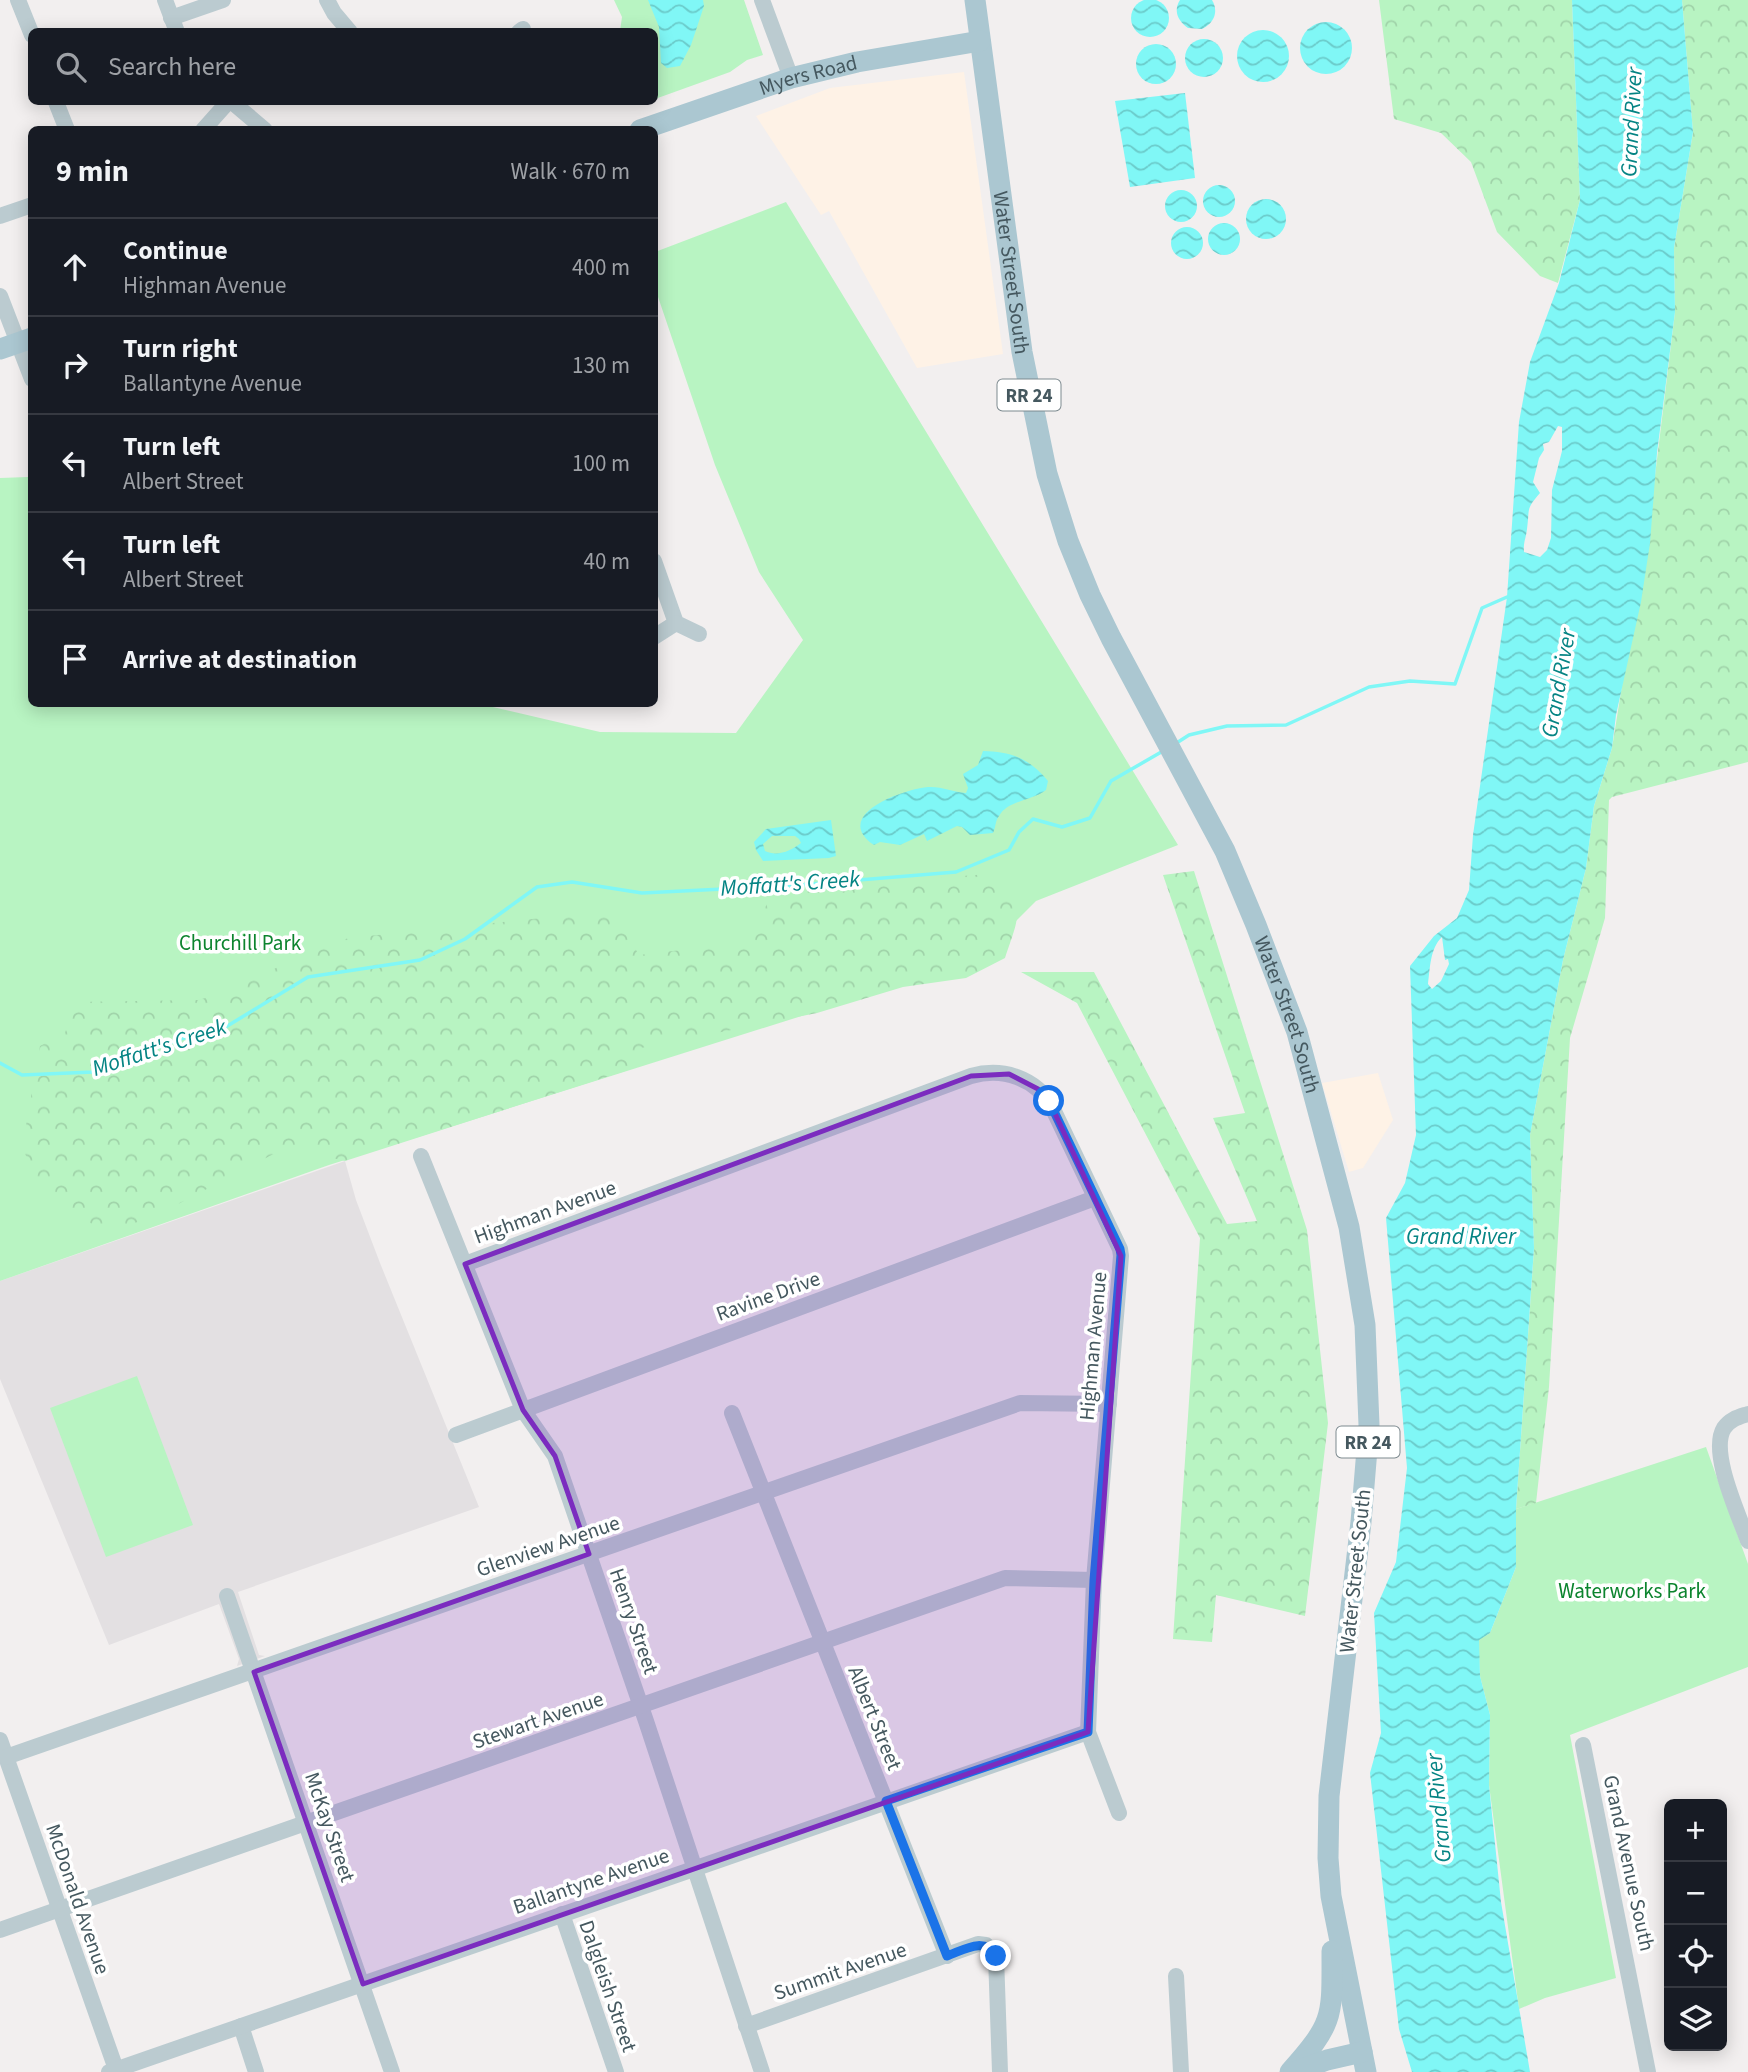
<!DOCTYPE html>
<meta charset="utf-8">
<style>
:root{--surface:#171b24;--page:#242831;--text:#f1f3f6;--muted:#9ea1a6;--line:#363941}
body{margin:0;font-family:"Source Sans 3",sans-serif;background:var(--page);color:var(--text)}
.controls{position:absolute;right:21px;bottom:21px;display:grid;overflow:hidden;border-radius:10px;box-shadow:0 4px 18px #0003}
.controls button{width:63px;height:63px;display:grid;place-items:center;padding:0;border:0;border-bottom:2px solid var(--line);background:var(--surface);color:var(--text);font:35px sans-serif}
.stop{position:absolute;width:21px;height:21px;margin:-16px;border:5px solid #1a73e8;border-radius:50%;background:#fff}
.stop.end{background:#1a73e8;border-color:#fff;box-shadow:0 2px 7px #0008}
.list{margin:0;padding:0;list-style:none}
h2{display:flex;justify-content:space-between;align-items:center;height:91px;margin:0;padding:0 28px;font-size:30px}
h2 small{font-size:23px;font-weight:400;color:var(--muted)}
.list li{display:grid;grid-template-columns:46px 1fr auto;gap:21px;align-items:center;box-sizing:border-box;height:98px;padding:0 28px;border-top:2px solid var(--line)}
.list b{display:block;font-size:26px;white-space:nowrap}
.list p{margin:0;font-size:23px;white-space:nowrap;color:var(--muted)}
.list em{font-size:23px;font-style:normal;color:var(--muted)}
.icon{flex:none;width:38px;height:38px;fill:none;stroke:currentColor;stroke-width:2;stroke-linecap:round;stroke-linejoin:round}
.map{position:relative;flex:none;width:1748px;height:2072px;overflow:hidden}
.search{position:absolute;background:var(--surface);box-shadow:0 4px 18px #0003;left:28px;top:28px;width:630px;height:77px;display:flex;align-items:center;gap:18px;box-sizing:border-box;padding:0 24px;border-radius:10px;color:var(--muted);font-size:26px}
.panel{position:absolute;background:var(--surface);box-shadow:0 4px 18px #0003;left:28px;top:126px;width:630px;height:581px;border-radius:10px}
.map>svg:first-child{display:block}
</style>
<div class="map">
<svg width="1748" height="2072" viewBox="0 0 1748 2072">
<defs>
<pattern id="forest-crowns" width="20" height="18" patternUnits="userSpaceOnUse" patternTransform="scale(1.75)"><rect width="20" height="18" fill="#b8f4c2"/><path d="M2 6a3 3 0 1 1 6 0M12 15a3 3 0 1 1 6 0" fill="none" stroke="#a0d3a9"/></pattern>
<pattern id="water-waves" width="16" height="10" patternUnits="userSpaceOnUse" patternTransform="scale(1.75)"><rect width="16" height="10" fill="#80f7f6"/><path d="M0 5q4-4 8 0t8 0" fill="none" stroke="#6bcbca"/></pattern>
</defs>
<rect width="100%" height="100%" fill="#f2efef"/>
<!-- commercial -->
<g fill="#fef2e6">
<path d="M964,72L1003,354L917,368L829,211L821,215L756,116L830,88Z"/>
<path d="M1378,1073L1393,1120L1363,1168L1349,1172L1322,1083Z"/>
</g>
<!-- education -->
<path fill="#e3e0e2" d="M345,1161L356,1200L380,1263L479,1507L238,1592L259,1655L265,1656L237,1666L239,1659L219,1604L109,1645L0,1379V1281Z"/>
<!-- green -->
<g fill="#b8f4c2">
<path d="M614,0H744L763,55L747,60L730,72L655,99L654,32L620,31L622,17Z"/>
<path d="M786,202L1178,845L1036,901L976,961L329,1165L0,1281V478L28,477L31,479L32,704H480L600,732L736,733L803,640L759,572L715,465L655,288V252Z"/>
<path d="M137,1376L193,1525L106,1557L50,1408Z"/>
<path d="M1706,1447L1748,1564V1667L1570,1735L1616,1978L1545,1998L1519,2009L1489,1785L1490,1715L1480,1676L1478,1639L1490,1633L1516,1567V1509Z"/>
</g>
<!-- forest -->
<g fill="url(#forest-crowns)">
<path d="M1379,0H1572L1580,200L1558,283L1540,276L1497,232L1471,162L1441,133L1394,119Z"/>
<path d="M1682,0H1748V762L1612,797L1609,800L1605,918L1570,1038L1549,1387L1536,1503L1516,1509L1534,1249L1530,1135L1563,960L1586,868L1594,806L1612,748L1653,492L1675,312L1674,248L1693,132Z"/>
<path d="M1194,871L1307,1230L1328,1423L1305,1616L1216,1595L1212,1642L1173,1639L1200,1238L1077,1003L1021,972H1094L1227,1224L1257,1221L1213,1118L1245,1113L1163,875Z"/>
<path d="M989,874C1024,914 1022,907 1005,958L966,978L903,987L817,1013L641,1048L625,1071L345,1161L287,1147L180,1203L126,1227L105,1229L75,1217L45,1193L22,1148L40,1046L65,1033L75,1002L198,1000L231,991L315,948L349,938L609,911L621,925L639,955L750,942L773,890Z"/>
</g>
<!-- water -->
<g fill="url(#water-waves)" fill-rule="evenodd">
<circle cx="1150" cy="18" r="19"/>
<path d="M648,0H703L704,6L691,45L680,66L667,68L661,63L659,27Z"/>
<path d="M1180,0H1212C1219,12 1214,23 1202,29L1188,28C1178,21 1173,11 1180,0Z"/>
<path d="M1572,0H1682L1693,132L1674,248L1675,312L1657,453L1650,543L1641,602L1616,715L1612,748L1594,806L1586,868L1563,960L1530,1135L1534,1248L1516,1509V1567L1490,1633L1479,1640L1480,1676L1490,1715L1489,1785L1501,1902L1530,2072H1412L1399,2029L1370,1773L1381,1733L1374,1613L1396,1562L1407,1468L1386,1218L1405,1183L1416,1135L1410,966L1434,936L1457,918L1469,890L1473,835L1507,597L1519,422L1530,362L1559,283L1580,200ZM1558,426L1562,427V451L1552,490L1551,538L1547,550L1540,557L1524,552C1523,543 1526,538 1527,529C1530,509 1525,510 1540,493L1533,482L1539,458L1544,450L1543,444L1549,442ZM1442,937L1445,960L1448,959L1449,964L1441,981L1432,989L1428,984C1430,969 1430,948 1442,937Z"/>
<circle cx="1326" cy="48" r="26"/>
<circle cx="1263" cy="56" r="26"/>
<circle cx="1204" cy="58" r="19"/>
<circle cx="1156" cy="64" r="20"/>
<path d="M1185,93L1195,178L1130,187L1115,101Z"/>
<circle cx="1219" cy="201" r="16"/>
<circle cx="1181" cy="206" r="16"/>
<circle cx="1266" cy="219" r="20"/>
<circle cx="1224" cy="239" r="16"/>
<circle cx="1187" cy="243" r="16"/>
<path d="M983,751C1012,752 1029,758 1048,781L1046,790C1032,801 1008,800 999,816C995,821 996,827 993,833L970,835L962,827L957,826L927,841L924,834L900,845L880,842L874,845C830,815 904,789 928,787C941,786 953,792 966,793L968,788L963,774L978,765Z"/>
<path d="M831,820L836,856L829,858L763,861L756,850L754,842L766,829ZM772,836H795L799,839L801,843C791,851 777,857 765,851L763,844Z"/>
</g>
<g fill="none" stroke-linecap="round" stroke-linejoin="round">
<!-- stream -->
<g stroke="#80f7f6" stroke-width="3.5">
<path d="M1175,744L1189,735L1227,726L1286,725L1369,687L1410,681L1455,684L1482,608L1507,597"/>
<path d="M0,1063L22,1075L93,1072L180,1039L224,1028L308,977L420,960L465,939L537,887L572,882L642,893L786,886L956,872L1009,850L1019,832L1033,819L1062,827L1090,818L1111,781L1163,751"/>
</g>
<!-- minor -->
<g stroke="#bbcbd0" stroke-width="16">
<path d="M18,0L32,35"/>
<path d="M165,0L177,32"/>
<path d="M327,0L334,13L350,32"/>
<path d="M762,0L791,78"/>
<path d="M171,18L223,0"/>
<path d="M519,32L523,29"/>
<path d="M56,102L67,130"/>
<path d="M232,102L265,130"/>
<path d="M203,130L228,102"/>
<path d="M0,216L32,205"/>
<path d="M0,296L32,379"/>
<path d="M654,561L676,623L699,634"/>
<path d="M654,637L676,623"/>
<path d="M421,1156L523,1410L555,1456L646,1721L762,2072"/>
<path d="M465,1264L971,1076C1003,1067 1036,1078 1052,1107L1120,1249L1121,1256L1094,1580L1088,1732L1119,1813"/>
<path d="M732,1413L947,1956"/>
<path d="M1748,1414C1739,1417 1730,1419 1724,1428C1709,1452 1739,1515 1748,1541"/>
<path d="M456,1435L1095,1198"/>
<path d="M227,1596L392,2072"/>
<path d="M0,1740L117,2072"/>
<path d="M1583,1745L1648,2072"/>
<path d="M6,1757L1020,1403L1109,1404"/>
<path d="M562,1914L616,2072"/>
<path d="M0,1930L1005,1578L1094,1580"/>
<path d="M1176,1976L1181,2072"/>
<path d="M241,2026L256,2072"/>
<path d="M746,2026L978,1944L986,1945L996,1956L1000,2072"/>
<path d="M109,2072L1088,1732"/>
</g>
<!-- major -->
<g stroke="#abc7d1" stroke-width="21">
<path id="s1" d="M975,0L1022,352L1047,474L1068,541L1090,595L1111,638L1225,851L1256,925L1297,1032L1349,1227L1365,1325L1369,1425L1361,1522L1329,1796L1328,1858L1331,1896L1366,2072"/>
<path id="s2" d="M640,130L791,78L857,62L980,41"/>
<path d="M0,349L32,338"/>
<path d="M1290,2072C1335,2022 1332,2016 1332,1951"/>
<path d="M1294,2072L1327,2060L1362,2052"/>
</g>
</g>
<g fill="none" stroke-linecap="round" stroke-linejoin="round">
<!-- route -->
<path stroke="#1a73e8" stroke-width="9" d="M996,1956C984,1936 964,1950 947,1956L886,1801L1088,1732L1094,1580L1121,1255L1120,1249L1049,1101"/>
</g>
<!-- marked area -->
<path fill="#7b2cbf" fill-opacity="0.2" stroke="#7b2cbf" stroke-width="5" stroke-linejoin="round" d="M1009,1074L1038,1089L1052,1107L1121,1256L1088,1732L363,1984L254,1672L589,1554L555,1456L523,1410L465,1264L971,1076Z"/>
<g text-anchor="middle" stroke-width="7" stroke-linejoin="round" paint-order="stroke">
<!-- shield labels -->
<g fill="#fff" stroke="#7d8a8f" stroke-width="2">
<rect x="997.5" y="379.5" width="63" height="31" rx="5"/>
<rect x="1336.5" y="1426.5" width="63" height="31" rx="5"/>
</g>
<g font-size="19" font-weight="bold" fill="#45585f">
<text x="1029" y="402">RR 24</text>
<text x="1368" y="1449">RR 24</text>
</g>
<!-- street labels -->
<g font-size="21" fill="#45585f" stroke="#fff">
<text dy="7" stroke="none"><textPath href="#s2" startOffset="177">Myers Road</textPath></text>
<text dy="7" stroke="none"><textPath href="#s1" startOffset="275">Water Street South</textPath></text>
<text dy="7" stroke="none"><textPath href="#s1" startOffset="1073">Water Street South</textPath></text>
<text transform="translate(545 1212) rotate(-20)" y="7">Highman Avenue</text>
<text transform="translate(768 1296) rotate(-20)" y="7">Ravine Drive</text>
<text transform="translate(1093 1346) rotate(-85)" y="7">Highman Avenue</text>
<text transform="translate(548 1546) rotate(-19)" y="7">Glenview Avenue</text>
<text transform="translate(1355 1571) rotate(-84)" y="7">Water Street South</text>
<text transform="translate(634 1621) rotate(71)" y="7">Henry Street</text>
<text transform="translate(875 1718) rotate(68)" y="7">Albert Street</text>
<text transform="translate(538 1720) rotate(-19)" y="7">Stewart Avenue</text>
<text transform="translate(330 1827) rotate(71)" y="7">McKay Street</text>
<text transform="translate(1629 1863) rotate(78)" y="7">Grand Avenue South</text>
<text transform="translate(591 1881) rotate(-19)" y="7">Ballantyne Avenue</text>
<text transform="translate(78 1899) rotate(71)" y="7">McDonald Avenue</text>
<text transform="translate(840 1971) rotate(-19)" y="7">Summit Avenue</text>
<text transform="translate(608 1986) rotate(71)" y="7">Dalgleish Street</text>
</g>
<!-- park labels -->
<g font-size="21" fill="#0c842e" stroke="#fff">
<text x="240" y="950">Churchill Park</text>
<text x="1632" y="1598">Waterworks Park</text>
</g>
<!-- water labels -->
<g font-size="23" font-style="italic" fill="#058484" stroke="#fff">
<text transform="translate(1631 122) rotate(-87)" y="8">Grand River</text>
<text transform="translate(1558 683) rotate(-80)" y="8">Grand River</text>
<text transform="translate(790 883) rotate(-4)" y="8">Moffatt's Creek</text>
<text transform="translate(159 1047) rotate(-18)" y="8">Moffatt's Creek</text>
<text x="1461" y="1244">Grand River</text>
<text transform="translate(1438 1808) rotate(-95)" y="8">Grand River</text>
</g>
</g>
</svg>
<div class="controls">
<button>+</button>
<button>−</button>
<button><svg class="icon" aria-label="locate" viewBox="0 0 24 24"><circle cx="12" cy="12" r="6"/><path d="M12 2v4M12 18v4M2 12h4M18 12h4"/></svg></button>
<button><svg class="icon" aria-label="layers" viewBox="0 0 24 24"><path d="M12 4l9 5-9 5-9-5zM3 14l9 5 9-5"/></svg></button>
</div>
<div class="stop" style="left:1049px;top:1101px"></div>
<div class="stop end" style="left:996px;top:1956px"></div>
<div class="search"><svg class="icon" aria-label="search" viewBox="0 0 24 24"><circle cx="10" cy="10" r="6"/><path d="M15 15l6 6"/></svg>Search here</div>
<section class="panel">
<h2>9 min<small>Walk · 670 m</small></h2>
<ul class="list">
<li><svg class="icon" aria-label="ahead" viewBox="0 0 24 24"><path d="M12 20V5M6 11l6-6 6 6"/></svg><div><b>Continue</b><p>Highman Avenue</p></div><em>400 m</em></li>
<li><svg class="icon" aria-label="right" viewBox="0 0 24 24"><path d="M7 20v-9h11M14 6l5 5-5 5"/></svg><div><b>Turn right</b><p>Ballantyne Avenue</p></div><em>130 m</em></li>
<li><svg class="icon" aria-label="left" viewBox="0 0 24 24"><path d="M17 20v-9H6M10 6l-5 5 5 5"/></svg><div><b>Turn left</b><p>Albert Street</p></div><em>100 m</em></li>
<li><svg class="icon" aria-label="left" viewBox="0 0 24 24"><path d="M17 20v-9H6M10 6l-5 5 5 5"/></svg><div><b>Turn left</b><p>Albert Street</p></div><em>40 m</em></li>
<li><svg class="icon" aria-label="arrive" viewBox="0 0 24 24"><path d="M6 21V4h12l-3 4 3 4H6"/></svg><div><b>Arrive at destination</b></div></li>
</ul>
</section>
</div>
